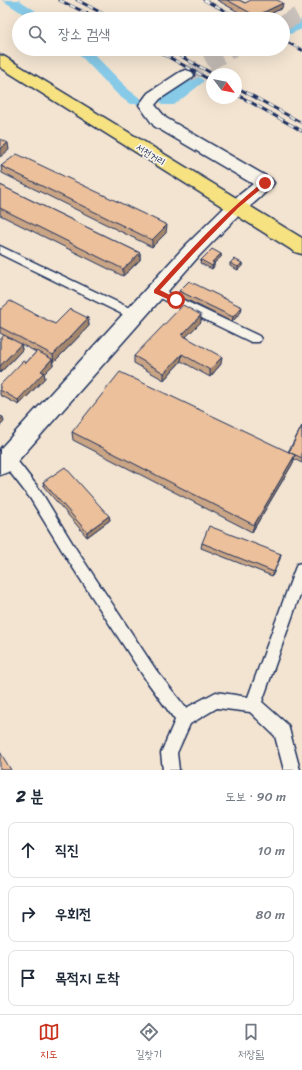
<!DOCTYPE html>
<html lang="ko">
<meta charset="utf-8">
<style>
:root{--surface:#fff;--page:#f2f2f3;--text:#1f2937;--muted:#747a83;--line:#e0e1e3;--accent:#c8321e}
body{margin:0;font-family:Sriracha,"Poor Story",sans-serif;background:var(--page);color:var(--text)}
.compass{position:absolute;left:206px;top:68px;width:36px;height:36px;border-radius:50%;background:var(--surface);box-shadow:0 4px 16px #0002;rotate:122deg}
.stop{position:absolute;width:12px;height:12px;margin:-9px;border:3px solid #c8321e;border-radius:50%;background:#fff}
.stop.end{background:#c8321e;border-color:#fff;box-shadow:0 1px 4px #0008}
.list{margin:0;padding:0;list-style:none}
h2{display:flex;justify-content:space-between;align-items:center;height:52px;margin:0;padding:0 16px;font-size:17px}
h2 small{font-size:13px;font-weight:400;color:var(--muted)}
.list li{display:grid;grid-template-columns:26px 1fr auto;gap:12px;align-items:center;box-sizing:border-box;height:56px;margin:0 8px 8px;padding:0 8px;border:1px solid var(--line);border-radius:8px}
.list b{display:block;font-size:15px;white-space:nowrap}
.list em{font-size:13px;font-style:normal;color:var(--muted)}
.icon{flex:none;width:22px;height:22px;fill:none;stroke:currentColor;stroke-width:2;stroke-linecap:round;stroke-linejoin:round}
.map{position:relative;flex:none;width:302px;height:770px;overflow:hidden}
.search{position:absolute;background:var(--surface);box-shadow:0 4px 16px #0002;left:12px;right:12px;top:12px;height:44px;display:flex;align-items:center;gap:10px;box-sizing:border-box;padding:0 14px;border-radius:22px;color:var(--muted);font-size:15px}
.sheet{height:244px;background:var(--surface)}
nav{display:flex;justify-content:space-around;align-items:center;box-sizing:border-box;height:56px;border-top:1px solid var(--line);background:var(--surface);font-size:11px;color:var(--muted)}
nav a{display:grid;justify-items:center;gap:2px}
nav .on{color:var(--accent)}
.map>svg:first-child{display:block}
</style>
<div class="map">
<svg width="302" height="770" viewBox="0 0 302 770">
<rect width="100%" height="100%" fill="#f3e4d1"/>
<filter id="ink" filterUnits="userSpaceOnUse"><feTurbulence type="fractalNoise" baseFrequency=".025" numOctaves="2"/><feDisplacementMap in="SourceGraphic" scale="8" xChannelSelector="R" yChannelSelector="G"/><feConvolveMatrix kernelMatrix="1 2 1 2 8 2 1 2 1" color-interpolation-filters="sRGB"/></filter>
<g filter="url(#ink)">
<g fill="none" stroke-linecap="round" stroke-linejoin="round">
<!-- canal -->
<g fill="#87cae8" fill-rule="evenodd">
<path d="M2,0H19L48,19H31Z"/>
<path d="M302,19V29L290,34L285,33L283,30L285,27Z"/>
<path d="M74,49H89L129,90L144,101L142,104H130L119,96Z"/>
<path d="M196,76L201,78L204,81L201,84L174,105H162L160,102L162,99L191,78Z"/>
</g>
<!-- minor-tunnel -->
<g stroke="#c8c0ba" stroke-width="16" stroke-dasharray="16 8" stroke-linecap="butt">
<path d="M283,23L302,13"/>
<path d="M186,75L234,49"/>
</g>
<defs>
<g id="service">
<path d="M0,246L138,312L140,315L138,318H130L0,254Z"/>
<path d="M156,287L259,336L261,339L259,342H251L152,294L151,291L152,288Z"/>
<path d="M7,453L12,454L40,490L76,549L156,670L186,708L216,692L248,697L295,569L297,564L302,563V589L262,702L288,725L300,770H284L275,736L250,712L217,708L190,724L177,753L179,770H163L161,753L175,720L146,680L66,557L30,498L2,462L1,458L2,454Z"/>
</g>
<path id="minor" d="M186,70L192,72L194,75L192,78L160,99L155,105L166,118L271,179L274,183L271,187C260,197 245,216 229,211L227,207L229,203L253,184L154,126L139,105L148,93L180,72Z"/>
<path id="tertiary" d="M236,201L243,203L245,207L243,211L199,256L8,472L0,475V449L185,246L229,203Z"/>
<path id="primary" d="M0,55L5,57L302,238V254L295,252L0,67Z"/>
</defs>
<!-- service casing -->
<use href="#service" stroke="#1b2f5e" stroke-width="3"/>
<!-- minor casing -->
<use href="#minor" stroke="#1b2f5e" stroke-width="3"/>
<!-- tertiary casing -->
<use href="#tertiary" stroke="#1b2f5e" stroke-width="3"/>
<!-- primary casing -->
<use href="#primary" stroke="#1b2f5e" stroke-width="3"/>
<!-- service -->
<use href="#service" fill="#f7f3e8" fill-rule="evenodd"/>
<!-- minor -->
<use href="#minor" fill="#f7f3e8" fill-rule="evenodd"/>
<!-- tertiary -->
<use href="#tertiary" fill="#f7f3e8" fill-rule="evenodd"/>
<!-- primary -->
<use href="#primary" fill="#f7e281" fill-rule="evenodd"/>
<defs>
<g id="rail">
<path d="M59,0L99,19"/>
<path d="M77,0L113,19"/>
<path d="M204,0L241,19"/>
<path d="M283,40L302,50"/>
<path d="M154,49L212,81"/>
<path d="M168,49L213,74"/>
<path d="M236,87L302,123"/>
<path d="M236,94L302,131"/>
</g>
</defs>
<!-- rail casing -->
<use href="#rail" stroke="#1b2f5e" stroke-width="3"/>
<!-- rail -->
<use href="#rail" stroke="#f7f3e8" stroke-width="2" stroke-dasharray="6" stroke-linecap="butt"/>
</g>
<!-- wall -->
<g fill="#caa585" stroke="#1b2f5e">
<path d="M217,0H239L245,3L282,8L260,19H251Z"/>
<path d="M1,166L166,233L152,247L2,173Z"/>
<path d="M0,185L140,253V260L123,276L0,215Z"/>
<path d="M221,254V257L214,263V266L212,269L200,263L201,260Z"/>
<path d="M230,263H242V266L238,270L230,266Z"/>
<path d="M179,291L241,312L232,322L179,296Z"/>
<path d="M0,309L55,324L88,318L89,326L54,362L52,361L53,365L44,374L45,378L19,405L0,395V385L26,363L36,352L21,344L22,350L0,373V340L18,343L0,333Z"/>
<path d="M201,322L186,337L221,364L210,377L181,361L164,380L134,363V356Z"/>
<path d="M302,426V463L294,459L293,463L252,532L73,440L72,432L288,452Z"/>
<path d="M43,482L109,516L110,520L87,537L44,487Z"/>
<path d="M202,543L281,554L272,576L201,548Z"/>
</g>
<!-- shaded-wall -->
<g fill="#a4866c" stroke="#1b2f5e">
<path d="M283,3L282,8L260,19H256V16Z"/>
<path d="M8,143L9,150L0,157V149Z"/>
<path d="M167,225L166,233L152,247V240Z"/>
<path d="M140,253V260L123,276V269Z"/>
<path d="M221,254V257L213,264L214,263V266L212,269V262Z"/>
<path d="M242,263V266L238,270V267Z"/>
<path d="M242,307L241,312L232,322L233,317Z"/>
<path d="M201,315V322L181,342L182,335Z"/>
<path d="M88,318L89,326L54,362L53,355Z"/>
<path d="M21,344L22,350L0,373V366Z"/>
<path d="M182,354L181,361L164,380V373Z"/>
<path d="M222,357L221,364L210,377V370Z"/>
<path d="M52,359L53,365L44,374L45,378L19,405L18,400L41,371Z"/>
<path d="M3,417L4,422L0,426V420Z"/>
<path d="M295,455L293,463L252,532L254,525Z"/>
<path d="M109,516L110,520L87,537V532Z"/>
<path d="M281,554L280,559L272,576L274,572Z"/>
</g>
<!-- building -->
<g fill="#ebc09b" stroke="#1b2f5e">
<path d="M227,0H239L245,3L251,0H277L283,3L256,16Z"/>
<path d="M0,139L8,143L0,149Z"/>
<path d="M17,154L167,225L152,240L1,166Z"/>
<path d="M0,185L140,253L123,269L0,208Z"/>
<path d="M212,249L221,254L212,262L214,263L212,266L201,260Z"/>
<path d="M234,259L242,263L238,267L230,263Z"/>
<path d="M189,281L242,307L233,317L179,291Z"/>
<path d="M10,301L55,324L70,309L88,318L53,355L0,327V309H1Z"/>
<path d="M183,305L201,315L182,335L222,357L210,370L182,354L164,373L134,356Z"/>
<path d="M4,335L21,344L0,366V340Z"/>
<path d="M37,351L52,359L41,371L44,372L18,400L0,390V385L23,361L26,363Z"/>
<path d="M120,372L295,455L254,525L72,432Z"/>
<path d="M0,416L3,417L0,420Z"/>
<path d="M302,426V458L289,452Z"/>
<path d="M65,467L109,516L87,532L43,482Z"/>
<path d="M209,526L281,554L274,572L202,543Z"/>
<path d="M0,752L11,770H0Z"/>
</g>
</g>
<!-- route -->
<path fill="#c8321e" d="M263,182L268,183L238,208L194,253L160,290L178,299V302H174L154,293V290C189,251 223,214 263,182Z"/>
<g text-anchor="middle" stroke-width="3.5" stroke-linejoin="round" paint-order="stroke">
<!-- far-street labels -->
<g font-size="10" fill="#1b2f5e" stroke="#f7f3e8">
<text transform="translate(151 154) rotate(32)" y="4">서천거리</text>
</g>
</g>
</svg>
<svg class="compass" viewBox="-18 -18 36 36"><path d="M0-13l5 13h-10z" fill="#e53935"/><path d="M0 13l5-13h-10z" fill="#747a83"/></svg>
<div class="stop" style="left:176px;top:300px"></div>
<div class="stop end" style="left:265px;top:183px"></div>
<div class="search"><svg class="icon" aria-label="search" viewBox="0 0 24 24"><circle cx="10" cy="10" r="6"/><path d="M15 15l6 6"/></svg>장소 검색</div>
</div>
<section class="sheet">
<h2>2 분<small>도보 · 90 m</small></h2>
<ul class="list">
<li><svg class="icon" aria-label="ahead" viewBox="0 0 24 24"><path d="M12 20V5M6 11l6-6 6 6"/></svg><div><b>직진</b></div><em>10 m</em></li>
<li><svg class="icon" aria-label="right" viewBox="0 0 24 24"><path d="M7 20v-9h11M14 6l5 5-5 5"/></svg><div><b>우회전</b></div><em>80 m</em></li>
<li><svg class="icon" aria-label="arrive" viewBox="0 0 24 24"><path d="M6 21V4h12l-3 4 3 4H6"/></svg><div><b>목적지 도착</b></div></li>
</ul>
</section>
<nav>
<a class="on"><svg class="icon" aria-label="map" viewBox="0 0 24 24"><path d="M3 6l6-2 6 2 6-2v14l-6 2-6-2-6 2zM9 4v14M15 6v14"/></svg>지도</a>
<a><svg class="icon" aria-label="directions" viewBox="0 0 24 24"><path d="M12 3l9 9-9 9-9-9zM9 14v-3h6M13 9l2 2-2 2"/></svg>길찾기</a>
<a><svg class="icon" aria-label="saved" viewBox="0 0 24 24"><path d="M7 4h10v16l-5-4-5 4z"/></svg>저장됨</a>
</nav>
